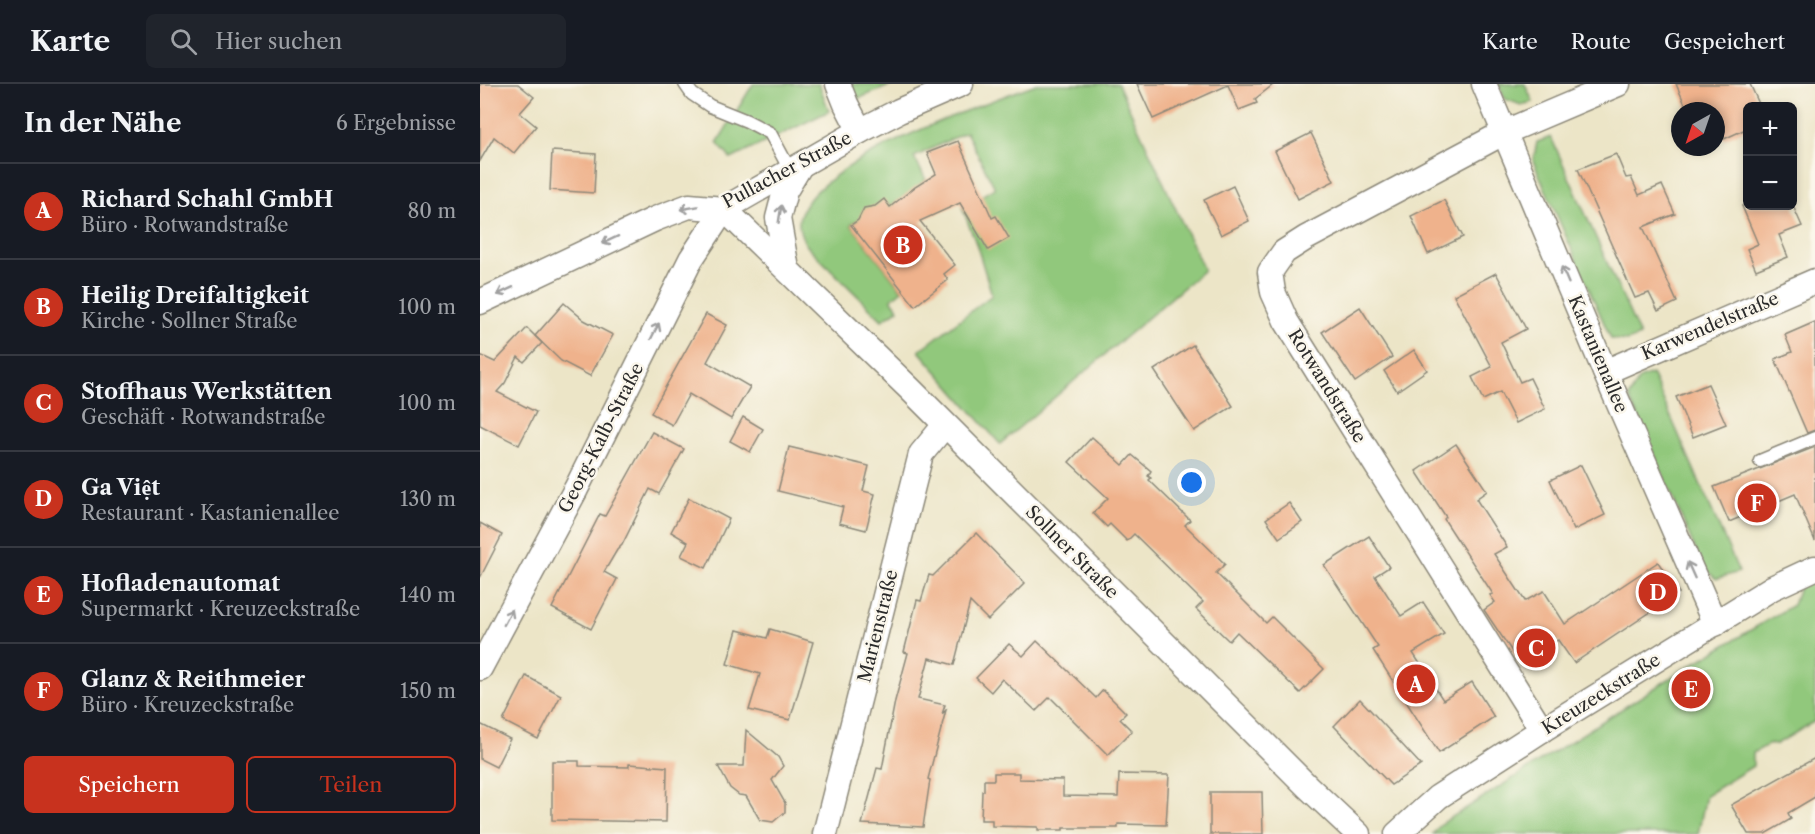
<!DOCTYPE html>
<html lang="de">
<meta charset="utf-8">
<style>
:root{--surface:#171b24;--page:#20242c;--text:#f1f3f6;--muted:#9ea1a6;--line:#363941;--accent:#c8321e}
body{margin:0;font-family:"Libre Caslon Text",serif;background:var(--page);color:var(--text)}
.controls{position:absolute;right:18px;top:18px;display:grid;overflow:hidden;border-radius:9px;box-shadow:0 3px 9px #0003}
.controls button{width:54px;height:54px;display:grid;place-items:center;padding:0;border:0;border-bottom:2px solid var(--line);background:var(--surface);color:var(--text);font:30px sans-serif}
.compass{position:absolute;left:1191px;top:18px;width:54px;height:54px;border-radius:50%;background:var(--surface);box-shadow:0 3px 9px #0003;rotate:220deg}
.you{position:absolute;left:712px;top:399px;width:21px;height:21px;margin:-15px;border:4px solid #fff;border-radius:50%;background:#1a73e8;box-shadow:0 0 0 9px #1a73e833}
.badge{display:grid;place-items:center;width:39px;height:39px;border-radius:50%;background:var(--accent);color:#fff;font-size:20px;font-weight:700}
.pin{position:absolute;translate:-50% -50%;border:3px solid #fff;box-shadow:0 2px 6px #0006}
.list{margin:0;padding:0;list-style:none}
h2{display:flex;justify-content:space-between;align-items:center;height:78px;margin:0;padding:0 24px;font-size:26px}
h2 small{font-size:20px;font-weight:400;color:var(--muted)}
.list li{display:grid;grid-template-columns:39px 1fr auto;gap:18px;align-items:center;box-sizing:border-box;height:96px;padding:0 24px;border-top:2px solid var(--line)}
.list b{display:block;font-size:22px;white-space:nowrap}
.list p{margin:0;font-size:20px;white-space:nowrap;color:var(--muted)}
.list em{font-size:20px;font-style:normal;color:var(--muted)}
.actions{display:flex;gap:12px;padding:18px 24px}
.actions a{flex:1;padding:14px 0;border:2px solid var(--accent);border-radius:9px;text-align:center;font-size:21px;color:var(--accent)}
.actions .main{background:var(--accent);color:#fff}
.icon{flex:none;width:33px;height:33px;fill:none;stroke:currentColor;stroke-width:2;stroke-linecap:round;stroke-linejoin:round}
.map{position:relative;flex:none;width:1335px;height:750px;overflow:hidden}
header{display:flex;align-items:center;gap:36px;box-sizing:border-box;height:84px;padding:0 30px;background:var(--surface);border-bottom:2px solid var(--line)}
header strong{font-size:28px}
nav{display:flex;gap:33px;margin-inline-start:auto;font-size:21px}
.search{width:420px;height:54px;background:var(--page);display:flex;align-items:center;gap:15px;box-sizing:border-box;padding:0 21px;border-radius:9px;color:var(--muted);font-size:22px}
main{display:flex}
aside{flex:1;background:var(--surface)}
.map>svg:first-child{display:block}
</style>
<header>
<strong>Karte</strong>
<div class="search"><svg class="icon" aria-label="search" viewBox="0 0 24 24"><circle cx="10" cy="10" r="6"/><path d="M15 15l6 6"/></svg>Hier suchen</div>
<nav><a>Karte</a><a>Route</a><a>Gespeichert</a></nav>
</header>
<main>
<aside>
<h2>In der Nähe<small>6 Ergebnisse</small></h2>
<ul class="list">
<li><span class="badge">A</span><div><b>Richard Schahl GmbH</b><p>Büro · Rotwandstraße</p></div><em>80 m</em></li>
<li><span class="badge">B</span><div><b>Heilig Dreifaltigkeit</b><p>Kirche · Sollner Straße</p></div><em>100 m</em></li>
<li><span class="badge">C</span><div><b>Stoffhaus Werkstätten</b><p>Geschäft · Rotwandstraße</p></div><em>100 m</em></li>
<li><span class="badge">D</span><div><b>Ga Việt</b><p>Restaurant · Kastanienallee</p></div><em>130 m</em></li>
<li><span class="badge">E</span><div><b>Hofladenautomat</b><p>Supermarkt · Kreuzeckstraße</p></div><em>140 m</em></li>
<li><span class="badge">F</span><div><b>Glanz &amp; Reithmeier</b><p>Büro · Kreuzeckstraße</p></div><em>150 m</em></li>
</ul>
<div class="actions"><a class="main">Speichern</a><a>Teilen</a></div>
</aside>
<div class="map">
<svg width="1335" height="750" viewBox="0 0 1335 750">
<rect width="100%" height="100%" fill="#fbf7ec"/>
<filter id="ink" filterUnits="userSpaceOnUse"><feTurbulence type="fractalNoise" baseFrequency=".0167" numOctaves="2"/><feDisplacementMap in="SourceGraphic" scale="12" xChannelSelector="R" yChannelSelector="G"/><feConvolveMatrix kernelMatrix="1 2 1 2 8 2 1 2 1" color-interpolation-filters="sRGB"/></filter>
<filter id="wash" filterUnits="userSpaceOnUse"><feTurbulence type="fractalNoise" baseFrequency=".008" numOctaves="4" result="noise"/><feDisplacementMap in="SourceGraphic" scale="24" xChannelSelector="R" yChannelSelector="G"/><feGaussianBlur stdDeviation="1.35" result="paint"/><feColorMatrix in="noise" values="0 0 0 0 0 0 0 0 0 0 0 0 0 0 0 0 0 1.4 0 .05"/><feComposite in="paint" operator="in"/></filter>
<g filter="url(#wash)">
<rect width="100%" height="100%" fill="#ece5c7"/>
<!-- green -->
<g fill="#91c87b" stroke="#5e7a53" stroke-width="1.5">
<path d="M273,0H339L349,27L251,75L237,59Z"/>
<path d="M368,0H414L375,16Z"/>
<path d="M556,0H638L724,186L520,360L439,267L512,211L497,162L482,123L515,104L486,48L434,73L446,96L410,123L381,134L371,141L422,206L411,215L419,225L402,236L327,162C321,153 317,143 320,132C338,76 502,21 556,0Z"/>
<path d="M1018,0H1045L1053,18L1041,21L1025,15Z"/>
<path d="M1071,53L1160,252L1147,257L1131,255L1053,77L1057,58Z"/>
<path d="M1172,290L1259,488L1236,495L1223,483L1149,313L1159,295Z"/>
<path d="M1335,494V637L1295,661L1289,660L1273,669V682L1226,711L1218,750H953L961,740L1203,586L1313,521L1320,501Z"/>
</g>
<g id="blocks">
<!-- building -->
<g fill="#efb28c">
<path d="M0,0H38L54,13L40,29L56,42L34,69L14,53L0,77Z"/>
<path d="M657,0H794L775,15L777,19L759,26L748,1L673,35Z"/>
<path d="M1196,0H1270L1280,22H1268V44L1244,55L1236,39V27H1208Z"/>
<path d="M831,49L854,97L818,115L795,67Z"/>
<path d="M478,57L512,134L516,132L529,154L508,166L480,119L440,137L475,181L464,190L468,196L435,222L371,141L378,136L384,124L395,122L404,115L410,123L435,103L456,90L447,69Z"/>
<path d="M72,67L116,70L114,109L70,106Z"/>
<path d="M1136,70L1146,94L1151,93L1159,111L1182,101L1195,130L1163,143L1197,218L1178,227L1169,209L1155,214L1098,85Z"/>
<path d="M753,102L769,137L741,151L724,116Z"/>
<path d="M964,116L983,153L948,170L931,132Z"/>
<path d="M1262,122H1313L1322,142L1299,151L1308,173L1276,186L1267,165L1278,160Z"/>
<path d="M1016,189L1046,245L1021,258L1040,298L1050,294L1065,325L1036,339L1020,308L1003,316L992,293L1012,283L974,211Z"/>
<path d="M84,219L104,236L133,251L110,292L81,277L55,252Z"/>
<path d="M880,223L912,273L875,298L842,248Z"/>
<path d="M226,230L247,241L227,278L270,303L251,335L209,310L192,341L171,329Z"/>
<path d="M1335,238V346L1327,349L1295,275L1312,268L1305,251Z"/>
<path d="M47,244L62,259L44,278L38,273L25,299L17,308L56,328L39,361L0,341V271L15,278Z"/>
<path d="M713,261L753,322L714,347L674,286Z"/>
<path d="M934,266L947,286L917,307L904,287Z"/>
<path d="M1228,300L1246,340L1213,353L1196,313Z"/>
<path d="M263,333L283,345L270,368L250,357Z"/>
<path d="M172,348L204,365L179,410L170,405L142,461L137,466L124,488L137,495L111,545L72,524L120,430L125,432Z"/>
<path d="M612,353L643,381L652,371L671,387L668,392L671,394L669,396L710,436L705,441L745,480L736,489L786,539L792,533L844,585L820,609L757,548L749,557L716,525L723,518L654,450L647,457L630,440L627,443L613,429L628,414L589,378Z"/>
<path d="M976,360L1007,407L996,415L1027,463L1014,470L1045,517L1064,507L1085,540L1178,478L1199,509L1094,579L1078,556L1041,581L1004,526L1015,518L1010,511L1013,510L964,435L966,433L936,387Z"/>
<path d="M309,363L389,382L383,407L395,410L386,446L359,439L363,423L298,407Z"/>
<path d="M1335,363V457L1315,410L1249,438L1234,403Z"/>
<path d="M1101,381L1125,431L1094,446L1070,396Z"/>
<path d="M209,414L249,435L226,484L201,472L208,458L191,448Z"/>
<path d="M809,419L822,438L799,454L786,435Z"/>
<path d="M0,439L22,451L0,494Z"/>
<path d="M496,449L545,499L508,536L490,518L474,581L449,574L438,615L465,621L462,630L466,626L448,695L450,696L443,743L382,740L397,684L402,685L415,617L428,569L424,568L437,516L441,517L449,491L453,492Z"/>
<path d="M889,452L909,483L895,492L921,532L943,518L964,550L933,569L963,616L992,598L1014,633L959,669L893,566L898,563L844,481Z"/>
<path d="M290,545L333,558L310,636L269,626L280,590L247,580L257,546L287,554Z"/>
<path d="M557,557L616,614L623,606L646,629L640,635L652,647L628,671L570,613L556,627L522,595L511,608L496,594L529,560L543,572Z"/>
<path d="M1213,591L1224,609L1208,619L1197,600Z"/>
<path d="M46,592L81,611L58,655L23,637Z"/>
<path d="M880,615L941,681L911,701L854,642Z"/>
<path d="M0,640L30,655L16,683L0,675Z"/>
<path d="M266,646L298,673L303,682L292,696L305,719V728L293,738L280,736L266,712L259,711L250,704L238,682H264Z"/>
<path d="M1335,674V713L1308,729L1311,735L1285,750H1268L1251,721Z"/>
<path d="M72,677H99V682L149,683V680L187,683L186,738L72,736Z"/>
<path d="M514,689H539V695L583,696V712L638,713L639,690L689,691L686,741L638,740V744H583V746H558V743L512,742V736H501L502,707H504V696H514Z"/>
<path d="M730,708H782L783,750H730Z"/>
</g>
</g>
</g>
<g filter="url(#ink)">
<use href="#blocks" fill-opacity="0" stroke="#8c8879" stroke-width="1.5"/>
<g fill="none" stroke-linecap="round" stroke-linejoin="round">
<defs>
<g id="lane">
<path d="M205,0L212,10L230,22L267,37L290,49L310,86"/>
<path d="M1280,377L1335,354"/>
</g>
<g id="street">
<path d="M358,0L366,20L380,47"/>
<path d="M1004,0L1125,288L1235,540"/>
<path d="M244,125L430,305L828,703L878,750"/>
<path d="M307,185L298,134L305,107L320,82"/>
<path d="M0,218L175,135L209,122L244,125L380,47L419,27L481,0"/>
<path d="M1125,288L1335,197"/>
<path d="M0,584L96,405L211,175L244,125"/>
<path d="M1062,646L806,237L793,208L790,188L804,168L826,154L1025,48L1138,0"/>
<path d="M345,750L441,370L465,341"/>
<path d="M917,750L958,713L1062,646L1292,504L1335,484"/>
</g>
</defs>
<!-- lane casing -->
<use href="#lane" stroke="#8c8879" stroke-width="15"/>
<!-- street casing -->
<use href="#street" stroke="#8c8879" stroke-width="27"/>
<!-- lane -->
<use href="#lane" stroke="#fff" stroke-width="12"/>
<!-- street -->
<use href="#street" stroke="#fff" stroke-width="24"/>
</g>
<!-- one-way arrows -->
<defs><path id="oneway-shaft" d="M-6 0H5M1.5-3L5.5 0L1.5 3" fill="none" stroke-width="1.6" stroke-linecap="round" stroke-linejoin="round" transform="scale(1.5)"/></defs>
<g stroke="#a0a0a0">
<use href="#oneway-shaft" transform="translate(209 124) rotate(170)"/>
<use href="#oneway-shaft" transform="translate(300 130) rotate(-81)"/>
<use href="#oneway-shaft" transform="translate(130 156) rotate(155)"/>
<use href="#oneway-shaft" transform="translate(1085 191) rotate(-113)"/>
<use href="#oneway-shaft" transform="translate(25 207) rotate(155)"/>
<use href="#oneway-shaft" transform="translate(175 247) rotate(-63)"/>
<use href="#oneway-shaft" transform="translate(1211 486) rotate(-114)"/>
<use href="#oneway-shaft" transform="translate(28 533) rotate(-62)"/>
</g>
</g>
<g text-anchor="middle" stroke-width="5" stroke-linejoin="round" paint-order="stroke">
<!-- street labels -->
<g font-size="18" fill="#2b2b2b" stroke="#fbf7ec">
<text transform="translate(307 86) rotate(-28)" y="6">Pullacher Straße</text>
<text transform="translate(1230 242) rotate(-23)" y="6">Karwendelstraße</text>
<text transform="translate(1118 270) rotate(67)" y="6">Kastanienallee</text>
<text transform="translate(847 302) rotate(58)" y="6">Rotwandstraße</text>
<text transform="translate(121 354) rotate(-63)" y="6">Georg-Kalb-Straße</text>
<text transform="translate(592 468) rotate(45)" y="6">Sollner Straße</text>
<text transform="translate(398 542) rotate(-76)" y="6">Marienstraße</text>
<text transform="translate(1121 610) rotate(-32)" y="6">Kreuzeckstraße</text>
</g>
</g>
</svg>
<div class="controls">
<button>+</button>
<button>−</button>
</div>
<svg class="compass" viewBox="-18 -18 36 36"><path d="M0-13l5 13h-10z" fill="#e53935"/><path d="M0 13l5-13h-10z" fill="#9ea1a6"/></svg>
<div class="you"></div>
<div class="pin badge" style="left:936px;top:600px">A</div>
<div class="pin badge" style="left:423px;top:161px">B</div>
<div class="pin badge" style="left:1056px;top:564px">C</div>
<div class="pin badge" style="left:1178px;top:508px">D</div>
<div class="pin badge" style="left:1211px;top:605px">E</div>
<div class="pin badge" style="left:1277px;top:419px">F</div>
</div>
</main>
